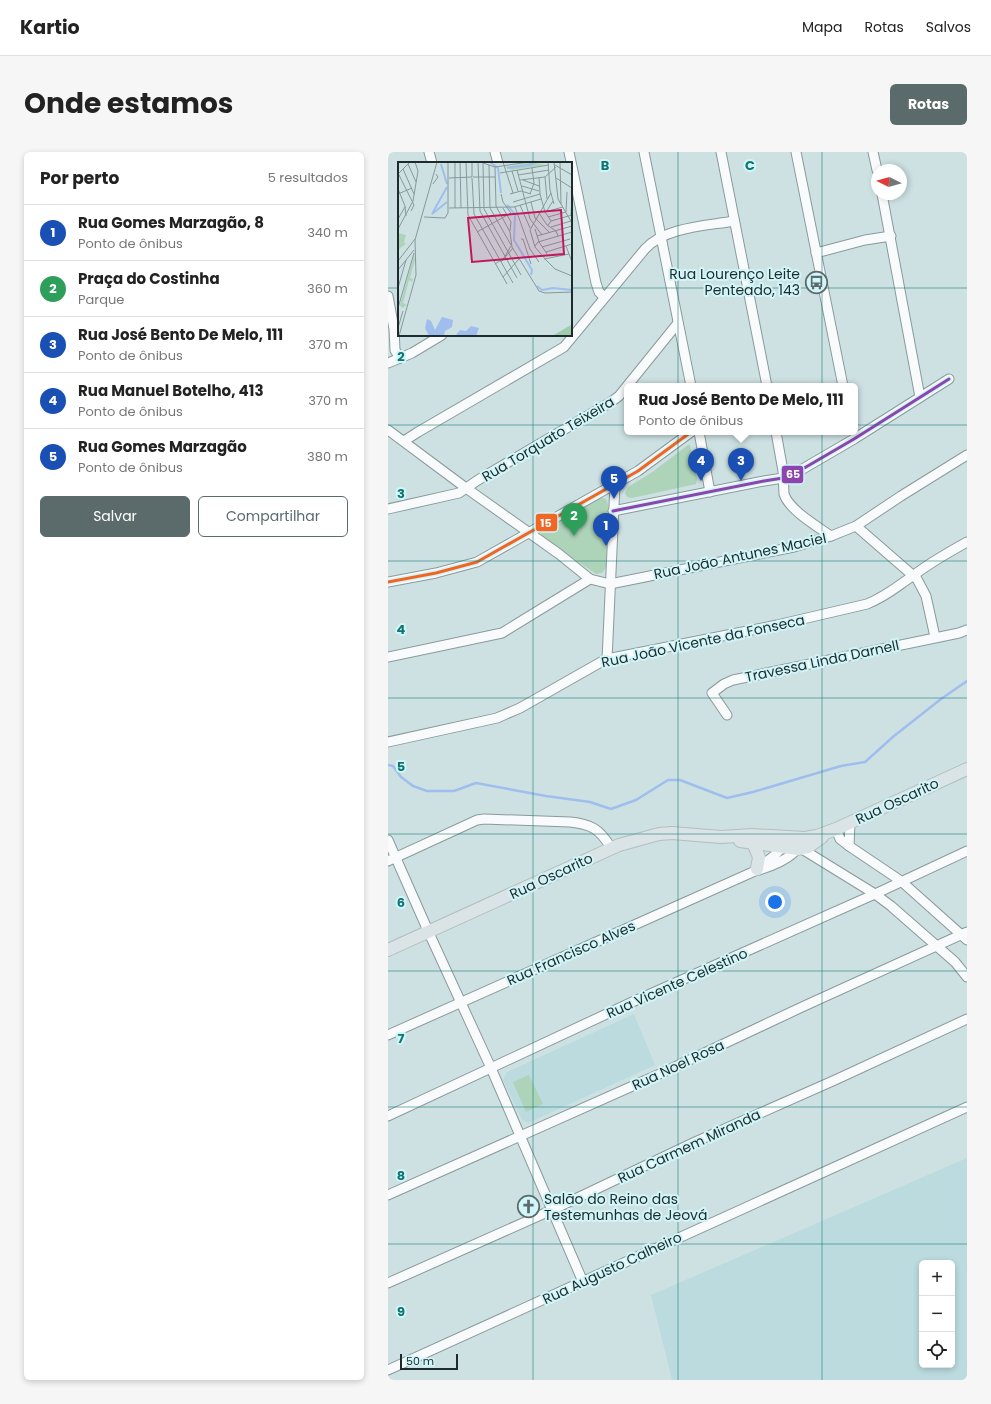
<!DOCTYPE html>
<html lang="pt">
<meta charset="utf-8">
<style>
:root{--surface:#fff;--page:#f6f6f6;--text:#222;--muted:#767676;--line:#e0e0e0;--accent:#5b6b6c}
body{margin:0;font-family:Poppins,sans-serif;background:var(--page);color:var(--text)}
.controls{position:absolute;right:12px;bottom:12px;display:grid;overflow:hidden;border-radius:6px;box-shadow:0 2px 6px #0003}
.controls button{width:36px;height:36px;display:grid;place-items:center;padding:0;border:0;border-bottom:1px solid var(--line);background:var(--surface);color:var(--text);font:20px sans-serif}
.compass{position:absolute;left:483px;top:12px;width:36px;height:36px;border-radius:50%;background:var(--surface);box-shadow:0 2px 6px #0003;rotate:275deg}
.scale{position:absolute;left:12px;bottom:10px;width:58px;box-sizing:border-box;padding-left:4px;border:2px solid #1d2b2c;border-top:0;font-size:11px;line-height:14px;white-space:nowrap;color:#1d2b2c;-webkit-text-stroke:3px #d1f5f9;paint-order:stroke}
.you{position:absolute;left:387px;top:750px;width:14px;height:14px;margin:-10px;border:3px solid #fff;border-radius:50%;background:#1a73e8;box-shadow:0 0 0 6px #1a73e833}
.badge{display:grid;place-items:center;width:26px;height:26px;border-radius:50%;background:var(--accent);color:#fff;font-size:13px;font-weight:700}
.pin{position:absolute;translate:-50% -33px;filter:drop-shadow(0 1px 2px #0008)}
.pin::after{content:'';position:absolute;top:21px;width:14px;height:12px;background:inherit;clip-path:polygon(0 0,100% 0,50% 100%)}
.popup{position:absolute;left:236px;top:231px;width:234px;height:52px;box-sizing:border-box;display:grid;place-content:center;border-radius:6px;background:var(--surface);filter:drop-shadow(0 1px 3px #0005);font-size:13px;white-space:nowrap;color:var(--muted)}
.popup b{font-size:15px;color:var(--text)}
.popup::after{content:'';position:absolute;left:50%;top:100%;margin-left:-8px;border:8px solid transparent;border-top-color:var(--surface)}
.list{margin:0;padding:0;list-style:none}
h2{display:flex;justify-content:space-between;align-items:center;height:52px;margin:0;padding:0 16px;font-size:17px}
h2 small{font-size:13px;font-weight:400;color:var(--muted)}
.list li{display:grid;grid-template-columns:26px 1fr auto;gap:12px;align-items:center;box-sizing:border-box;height:56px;padding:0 16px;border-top:1px solid var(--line)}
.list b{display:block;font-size:15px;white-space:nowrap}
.list p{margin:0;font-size:13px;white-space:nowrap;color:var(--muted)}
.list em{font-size:13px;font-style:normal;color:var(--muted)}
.actions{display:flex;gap:8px;padding:12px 16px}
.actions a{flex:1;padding:9px 0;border:1px solid var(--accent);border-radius:6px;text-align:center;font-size:14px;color:var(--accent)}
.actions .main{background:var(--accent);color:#fff}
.icon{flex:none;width:22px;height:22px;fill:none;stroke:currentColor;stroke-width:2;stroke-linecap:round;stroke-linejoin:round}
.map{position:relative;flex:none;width:579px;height:1228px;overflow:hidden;border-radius:6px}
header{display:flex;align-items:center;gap:24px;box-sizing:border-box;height:56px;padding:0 20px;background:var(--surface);border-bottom:1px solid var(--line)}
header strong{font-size:19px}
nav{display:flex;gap:22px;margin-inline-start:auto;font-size:14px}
.intro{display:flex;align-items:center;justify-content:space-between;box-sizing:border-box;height:96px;padding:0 24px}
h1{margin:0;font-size:28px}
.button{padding:10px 18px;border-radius:6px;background:var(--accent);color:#fff;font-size:14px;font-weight:700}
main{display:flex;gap:24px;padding:0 24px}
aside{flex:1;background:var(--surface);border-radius:6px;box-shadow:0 2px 6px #0003}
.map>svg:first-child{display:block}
</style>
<header>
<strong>Kartio</strong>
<nav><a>Mapa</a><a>Rotas</a><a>Salvos</a></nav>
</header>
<div class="intro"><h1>Onde estamos</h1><a class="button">Rotas</a></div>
<main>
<aside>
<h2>Por perto<small>5 resultados</small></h2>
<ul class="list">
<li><span class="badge" style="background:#1a4fb4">1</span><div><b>Rua Gomes Marzagão, 8</b><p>Ponto de ônibus</p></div><em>340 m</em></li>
<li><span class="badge" style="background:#2e9e5b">2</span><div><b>Praça do Costinha</b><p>Parque</p></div><em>360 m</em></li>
<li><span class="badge" style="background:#1a4fb4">3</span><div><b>Rua José Bento De Melo, 111</b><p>Ponto de ônibus</p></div><em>370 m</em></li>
<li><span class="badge" style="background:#1a4fb4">4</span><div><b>Rua Manuel Botelho, 413</b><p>Ponto de ônibus</p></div><em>370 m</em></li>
<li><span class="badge" style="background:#1a4fb4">5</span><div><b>Rua Gomes Marzagão</b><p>Ponto de ônibus</p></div><em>380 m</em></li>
</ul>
<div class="actions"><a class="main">Salvar</a><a>Compartilhar</a></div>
</aside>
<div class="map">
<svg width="579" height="1228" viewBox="0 0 579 1228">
<rect width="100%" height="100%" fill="#cde1e3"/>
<!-- built -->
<g fill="#bbdbdf" fill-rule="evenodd">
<path d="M246,862L267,913L140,971L134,968L115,928L119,920Z"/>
<path d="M579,1006V1228H284L263,1143ZM534,1111H564V1213H534Z"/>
</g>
<!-- green -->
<g fill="#add3b8">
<path d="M300,293H302L309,327L308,332L244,346L239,345L237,341L240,335L263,321Z"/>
<path d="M211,345L218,347L220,352L218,416L214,421L208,422L154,385L153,382V378Z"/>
<path d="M141,923L155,952L138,960L125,930Z"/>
</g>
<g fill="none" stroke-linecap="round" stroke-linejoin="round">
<!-- stream -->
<path stroke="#a0beed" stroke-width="2.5" d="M0,613L5,614L13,625L25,634L39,639H66L88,631L158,644L202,650L223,657L248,648L280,628H292L339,646L365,640L453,614L477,610L506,584L553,547L579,529"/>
<defs>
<g id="minor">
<path d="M41,0L44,11"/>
<path d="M107,0L110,11"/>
<path d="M181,0L208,131L211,140L216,145"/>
<path d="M256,0L303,234"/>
<path d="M333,0L379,234"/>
<path d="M408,0L455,234"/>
<path d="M485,0L489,18"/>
<path d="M494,42L532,245"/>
<path d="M428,101L477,88L503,84"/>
<path d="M0,144L6,177L7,198L12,206"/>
<path d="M0,211L24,201L54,183"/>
<path d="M0,278L78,336L171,402L202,427L222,432L406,395L443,384L468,374L513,344L579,303"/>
<path d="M311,280L322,340"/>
<path d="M388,280L395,319L396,342C401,358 430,375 443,384"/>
<path d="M16,289L30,280L176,195L257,97C277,75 318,74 346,69"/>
<path d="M0,357L71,341L90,328L223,250L231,244L290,171"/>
<path d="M225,359L376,329L395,326L406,322L466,287L561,227"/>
<path d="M468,374L529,427L538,444L547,485"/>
<path d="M0,430L48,421L89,410L250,319L303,280"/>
<path d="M0,505L114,481L202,427"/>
<path d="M219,508L227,332"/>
<path d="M339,563L324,541L336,532L345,528L571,481L579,478"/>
<path d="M0,590L109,566L132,556L213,510L224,506L389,473L479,452C499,444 508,435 526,423C543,410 561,400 579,390"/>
<path d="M448,677L452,687L461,694L513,729L579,788"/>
<path d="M0,688L41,781L103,916L195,1130"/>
<path d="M461,694L462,671"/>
<path d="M414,697L487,742L503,754L567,810L579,825"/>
<path d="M0,709L89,668L96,667L182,670C203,672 212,677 223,696"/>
<path d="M369,717L387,703L398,691"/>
<path d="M0,883L367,719C379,716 407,706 411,693"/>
<path d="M0,964L242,851L487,742L579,699"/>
<path d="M0,1043L276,920L414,855L579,780"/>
<path d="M0,1131L164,1058L307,990L447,928L579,867"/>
<path d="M0,1218L579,955"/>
</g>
<g id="major">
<path d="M352,689L410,697L420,695L434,685"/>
<path d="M365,691L371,705L369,717"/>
<path d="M0,798L231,693L271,682L284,681L333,685L364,683L417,686L429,684L448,677L579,617"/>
</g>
</defs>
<!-- minor casing -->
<use href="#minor" stroke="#8a9a9b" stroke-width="11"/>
<!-- major casing -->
<use href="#major" stroke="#b3bebf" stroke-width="14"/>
<!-- minor -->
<use href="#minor" stroke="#f8fafb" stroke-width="9"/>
<!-- major -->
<use href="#major" stroke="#dae3e6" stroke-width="12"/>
<defs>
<path id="bus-1" d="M225,359L376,329L395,326L406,322L466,287L561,227"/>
<path id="bus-2" d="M0,430L48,421L89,410L250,319L303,280"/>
</defs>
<!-- bus-1 casing -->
<use href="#bus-1" stroke="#d1f5f9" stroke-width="6"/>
<!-- bus-2 casing -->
<use href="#bus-2" stroke="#d1f5f9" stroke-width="6"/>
<!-- bus-1 -->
<use href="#bus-1" stroke="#8e44ad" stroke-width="3"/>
<!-- bus-2 -->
<use href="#bus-2" stroke="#f26522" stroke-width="3"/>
</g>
<!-- grid -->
<path fill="none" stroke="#0f766e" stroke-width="1" stroke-opacity="0.55" d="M145,0V11M290,0V1228M434,0V1228M0,136H11M183,136H579M145,183V1228M0,273H579M0,409H579M0,546H579M0,682H579M0,819H579M0,955H579M0,1092H579"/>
<!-- icons -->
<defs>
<symbol id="bus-ring" viewBox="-11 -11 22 22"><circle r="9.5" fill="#d1f5f9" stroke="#5b6b6c" stroke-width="1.5"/><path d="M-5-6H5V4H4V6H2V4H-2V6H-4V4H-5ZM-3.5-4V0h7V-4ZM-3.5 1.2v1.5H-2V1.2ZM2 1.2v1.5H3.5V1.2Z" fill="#5b6b6c"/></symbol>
<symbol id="church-ring" viewBox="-11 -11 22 22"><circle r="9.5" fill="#d1f5f9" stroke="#5b6b6c" stroke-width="1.5"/><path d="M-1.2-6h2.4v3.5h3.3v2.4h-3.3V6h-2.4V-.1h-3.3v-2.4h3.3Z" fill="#5b6b6c"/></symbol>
</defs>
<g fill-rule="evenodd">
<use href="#bus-ring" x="416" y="118" width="25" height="25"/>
<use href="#church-ring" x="128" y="1042" width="25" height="25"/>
</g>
<g text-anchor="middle" stroke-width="4" stroke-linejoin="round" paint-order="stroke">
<!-- poi labels -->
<g font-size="14" fill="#1d2b2c" stroke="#d1f5f9" text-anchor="end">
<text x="412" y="127">Rua Lourenço Leite<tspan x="412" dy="16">Penteado, 143</tspan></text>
<text x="156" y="1052" text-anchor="start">Salão do Reino das<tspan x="156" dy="16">Testemunhas de Jeová</tspan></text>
</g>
<!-- street labels -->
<g font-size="14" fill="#1d2b2c" stroke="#d1f5f9">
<text transform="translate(160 287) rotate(-31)" y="5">Rua Torquato Teixeira</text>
<text transform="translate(352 404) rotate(-12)" y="5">Rua João Antunes Maciel</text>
<text transform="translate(315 489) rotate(-12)" y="5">Rua João Vicente da Fonseca</text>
<text transform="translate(434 509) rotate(-12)" y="5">Travessa Linda Darnell</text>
<text transform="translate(509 649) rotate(-25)" y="5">Rua Oscarito</text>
<text transform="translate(163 724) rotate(-25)" y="5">Rua Oscarito</text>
<text transform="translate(183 801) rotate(-24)" y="5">Rua Francisco Alves</text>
<text transform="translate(289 831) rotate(-24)" y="5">Rua Vicente Celestino</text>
<text transform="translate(290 913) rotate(-25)" y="5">Rua Noel Rosa</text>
<text transform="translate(301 994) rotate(-25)" y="5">Rua Carmem Miranda</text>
<text transform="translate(224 1116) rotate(-25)" y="5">Rua Augusto Calheiro</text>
</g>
</g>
<!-- overview -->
<g transform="translate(10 10)">
<rect width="174" height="174" fill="#cde1e3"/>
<path d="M133,0L148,3L114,8L107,5ZM5,63L0,71L8,73L6,80L8,82L1,87L0,71ZM16,93L17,98L12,116L15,117L14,120L11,118L5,141L9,143L4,146L2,143Z" fill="#add3b8"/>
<path d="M173,163V174H154Z" fill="#a1cbad"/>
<path d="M44,155L55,158L54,165L47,169L46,174H31L27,166L29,157L33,159L37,168ZM73,164L81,166L78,174H57L62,168L68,169Z" fill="#a0beed"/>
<path fill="none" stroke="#a0beed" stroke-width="2" d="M92,0L100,6L103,31M43,2L49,22M109,6L136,2M49,25L34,52L49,40M109,43L117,52L116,78L134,108L133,113M139,124L144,128L155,126L174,128"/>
<path fill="none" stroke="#87989a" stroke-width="1" d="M57,0V46M62,0L63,46M68,0L70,53L109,122M74,0V15M80,0L82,49L119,116M82,0L97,5L98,44L112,70L114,85M105,0L115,31M150,0L152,28L156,42M156,0L160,37L174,61M162,0L163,42M10,2L18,20M85,2L86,47L123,113M91,3L92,46L113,83M157,3L174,13M97,5L131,0M5,7L16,32M119,8L132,57L144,73M114,9L120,29M0,11L16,43L13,49M102,11L151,3M0,12L12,0M120,13L151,8M75,15H97M141,15L142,32L147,50L153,59M147,15L149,37M51,16L74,15M74,16L76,52L115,121M158,16L174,26M122,18L147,15L158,5M125,18L141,24M35,22L40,15L38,12M124,24L141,29M0,27L7,44L8,54M153,31L132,68L137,85L148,98L157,107L174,114M0,32L14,26M112,32L123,29L133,32M132,32L136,21L134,6M115,40L142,32M133,40L137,56L152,71M122,43L132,66M117,45L132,87L141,100M51,46L116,45L143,37M105,46L113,60L112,69M147,50L165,45M148,50L155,39M141,51L149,63L158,69L160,74M173,53L174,35M26,55L47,56L50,51V0M150,55L168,50L169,30M0,57L7,45M150,63L153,59L174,53M153,65L173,59M0,67L15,39L20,9L17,0M137,67L141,80L149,92M79,70L113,51L105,40L103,32M139,74L174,64M123,77H125L133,102M137,84L140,80L174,70M168,84L174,100M114,85L141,129L147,131L174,130M144,85L172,77M148,90L174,82M146,97L171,92M0,99L17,77M103,100L115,86M97,102L106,96L113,84M0,108L16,88M105,115L121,97M0,126L8,98M0,146L16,91M0,166L5,149M1,174L18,113L17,78L39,0"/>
<path fill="#c2185b" fill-opacity="0.15" stroke="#c2185b" stroke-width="2" d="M163,48L166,92L74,100L70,56Z"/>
<rect width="174" height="174" fill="none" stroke="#1d2b2c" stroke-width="2"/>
</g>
<g font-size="13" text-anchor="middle" font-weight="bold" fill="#0f766e" stroke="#d1f5f9" stroke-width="4" stroke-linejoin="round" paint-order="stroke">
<text x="217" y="18">B</text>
<text x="362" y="18">C</text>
<text x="13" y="209">2</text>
<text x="13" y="346">3</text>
<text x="13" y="482">4</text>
<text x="13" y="619">5</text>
<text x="13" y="755">6</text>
<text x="13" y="891">7</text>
<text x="13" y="1028">8</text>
<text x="13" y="1164">9</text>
</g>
<g stroke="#d1f5f9" stroke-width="1.5">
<rect x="393" y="313" width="23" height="19" rx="4" fill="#8e44ad"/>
<rect x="147" y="361" width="23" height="19" rx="4" fill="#f26522"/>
</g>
<g font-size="11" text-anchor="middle" font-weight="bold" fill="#fff">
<text x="405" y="326">65</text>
<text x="158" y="375">15</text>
</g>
</svg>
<div class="controls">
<button>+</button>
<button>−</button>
<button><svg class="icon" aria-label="locate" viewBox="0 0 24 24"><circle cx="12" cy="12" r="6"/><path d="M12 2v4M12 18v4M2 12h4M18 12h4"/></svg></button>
</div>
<svg class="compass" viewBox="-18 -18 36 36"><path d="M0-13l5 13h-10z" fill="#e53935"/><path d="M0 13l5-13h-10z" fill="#767676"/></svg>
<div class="scale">50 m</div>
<div class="you"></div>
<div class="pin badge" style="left:218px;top:394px;background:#1a4fb4">1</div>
<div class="pin badge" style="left:186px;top:384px;background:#2e9e5b">2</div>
<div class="pin badge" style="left:353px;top:329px;background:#1a4fb4">3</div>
<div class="popup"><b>Rua José Bento De Melo, 111</b>Ponto de ônibus</div>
<div class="pin badge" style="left:313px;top:329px;background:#1a4fb4">4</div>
<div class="pin badge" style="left:226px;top:347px;background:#1a4fb4">5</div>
</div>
</main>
